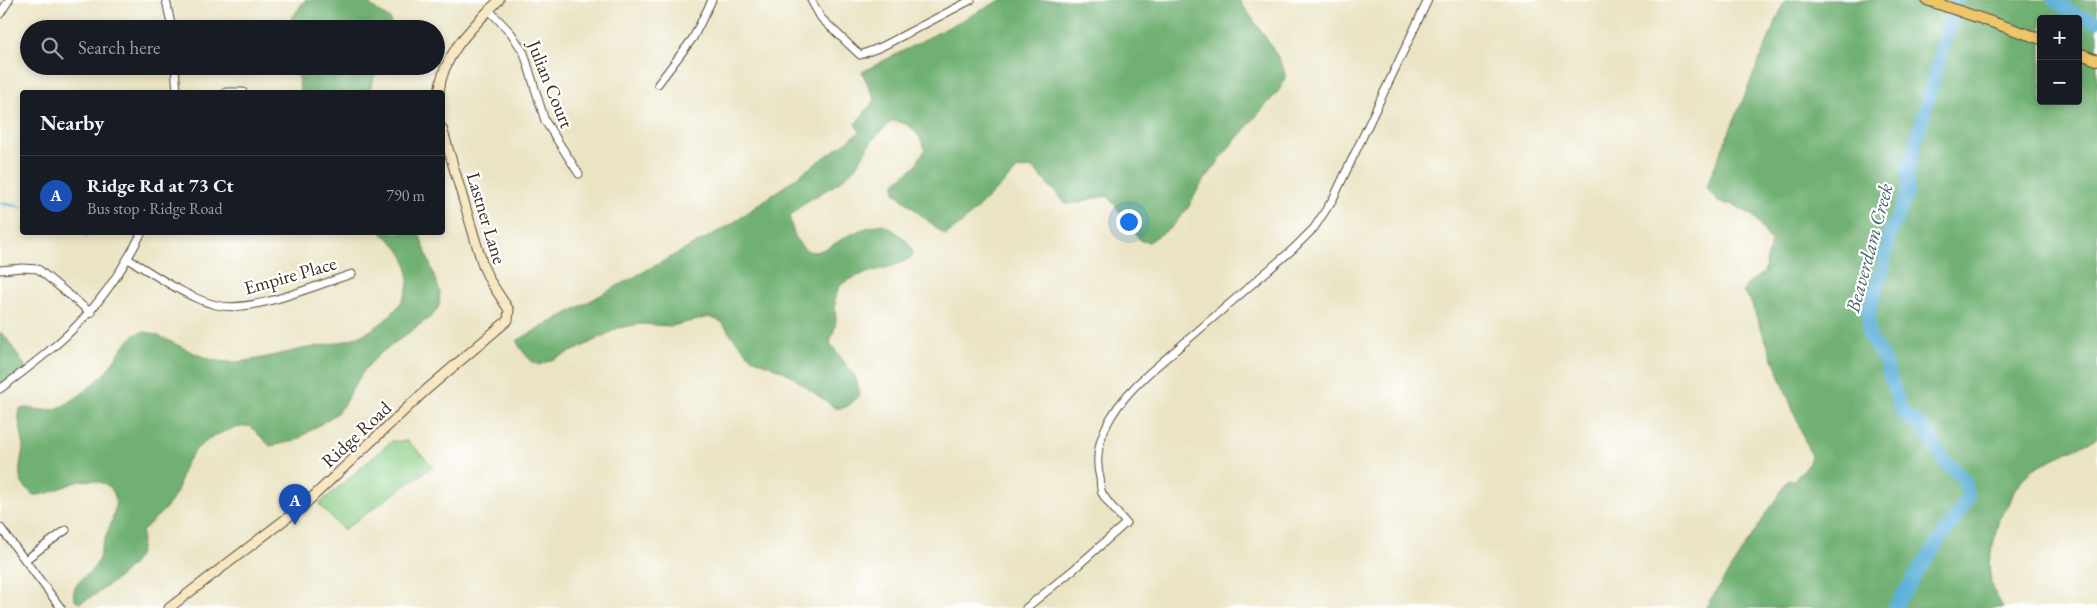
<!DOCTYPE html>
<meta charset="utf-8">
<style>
:root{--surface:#171b24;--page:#242831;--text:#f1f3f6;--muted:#9ea1a6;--line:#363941;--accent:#1a73e8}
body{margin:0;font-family:"EB Garamond",serif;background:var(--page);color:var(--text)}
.controls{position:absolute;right:15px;top:15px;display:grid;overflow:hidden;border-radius:5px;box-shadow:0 2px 8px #0003}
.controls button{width:45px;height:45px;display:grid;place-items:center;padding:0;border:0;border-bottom:1px solid var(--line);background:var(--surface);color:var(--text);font:25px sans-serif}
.you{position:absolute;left:1128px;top:221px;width:18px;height:18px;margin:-12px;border:4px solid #fff;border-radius:50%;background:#1a73e8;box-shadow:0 0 0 8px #1a73e833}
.badge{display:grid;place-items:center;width:32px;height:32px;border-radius:50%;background:var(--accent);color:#fff;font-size:16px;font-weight:700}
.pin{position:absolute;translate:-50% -41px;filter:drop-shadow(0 1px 2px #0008)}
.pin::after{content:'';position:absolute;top:26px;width:18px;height:15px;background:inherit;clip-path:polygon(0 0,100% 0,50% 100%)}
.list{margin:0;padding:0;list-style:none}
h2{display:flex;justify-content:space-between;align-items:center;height:65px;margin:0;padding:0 20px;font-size:21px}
h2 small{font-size:16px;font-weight:400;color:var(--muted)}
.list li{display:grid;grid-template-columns:32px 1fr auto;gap:15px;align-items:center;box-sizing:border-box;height:80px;padding:0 20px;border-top:1px solid var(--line)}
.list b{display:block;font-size:19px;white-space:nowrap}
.list p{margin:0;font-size:16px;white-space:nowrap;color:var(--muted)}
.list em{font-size:16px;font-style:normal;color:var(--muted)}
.icon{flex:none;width:28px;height:28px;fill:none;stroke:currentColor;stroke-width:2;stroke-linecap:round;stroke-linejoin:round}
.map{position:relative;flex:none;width:2097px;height:608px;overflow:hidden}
.search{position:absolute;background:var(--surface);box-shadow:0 2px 8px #0003;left:20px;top:20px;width:425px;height:55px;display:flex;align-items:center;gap:12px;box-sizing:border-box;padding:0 18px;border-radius:28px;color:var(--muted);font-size:19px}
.panel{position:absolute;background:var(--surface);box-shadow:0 2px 8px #0003;left:20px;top:90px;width:425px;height:145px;border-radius:5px}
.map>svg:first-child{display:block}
</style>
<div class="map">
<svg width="2097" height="608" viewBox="0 0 2097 608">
<rect width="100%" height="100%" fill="#fff"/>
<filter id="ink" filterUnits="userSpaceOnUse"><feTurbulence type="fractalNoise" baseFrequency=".02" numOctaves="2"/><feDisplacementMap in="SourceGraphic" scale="10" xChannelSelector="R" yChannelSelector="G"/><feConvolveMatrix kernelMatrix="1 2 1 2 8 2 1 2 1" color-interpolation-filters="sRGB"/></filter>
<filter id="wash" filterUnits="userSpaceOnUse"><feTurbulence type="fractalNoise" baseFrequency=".0096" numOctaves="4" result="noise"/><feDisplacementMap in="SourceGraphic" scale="20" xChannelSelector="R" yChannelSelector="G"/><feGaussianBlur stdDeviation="1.12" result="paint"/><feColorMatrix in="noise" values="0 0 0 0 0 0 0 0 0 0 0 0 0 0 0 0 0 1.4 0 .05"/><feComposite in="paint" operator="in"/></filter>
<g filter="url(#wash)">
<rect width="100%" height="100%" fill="#ebe4c4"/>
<!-- green -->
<path fill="#8acc84" stroke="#627b51" d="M392,441H408L433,466L343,530L319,504Z"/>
<!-- forest -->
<g fill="#6fb072" stroke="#556d48" fill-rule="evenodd">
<path d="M305,0H363L390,19L392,29H284Z"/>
<path d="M1001,0H1239C1249,15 1286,61 1285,77C1285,80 1282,84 1281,88L1231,145L1198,189L1188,208L1172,227L1149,242L1141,241L1109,197C1094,195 1082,204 1066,204L1033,168L1018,169L961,224L945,235L895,193V183L916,165L925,149C918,132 911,122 892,121L872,141L855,168L838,183L801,205L790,217C792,233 801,259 822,250C831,247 840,240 849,235C859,230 870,226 882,224C894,230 913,241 913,256C896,271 846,271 838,290C833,300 836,310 836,320C836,327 832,335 830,343L856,378L860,394C852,403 847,410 835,408L787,373L752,358L730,334L722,322L709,317L672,326L640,324L618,328L578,349L539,365C529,362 521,349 516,341L730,225L860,132L855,124L875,100L862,72Z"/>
<path d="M1785,0H2097V438L2032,469L2015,489L2008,507L1999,519L1989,563L1991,585L2003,608H1705L1789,479L1793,481L1808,465L1811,456L1750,300L1743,293C1746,280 1756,280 1764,272L1771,242L1754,216L1732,204H1724L1718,202L1706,187ZM2041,19H2078V101H2041Z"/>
<path d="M294,66H378L369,92H300L298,72Z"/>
<path d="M381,233H419L440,292L439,306L432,316L382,352L364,370L344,404L336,414L295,441L270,446L250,426C223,428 194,442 183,470C180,478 180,487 175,495C168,510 152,519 142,532C142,541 142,551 137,559C128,572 94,598 79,603L74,600C70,582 89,577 97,563C100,557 101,548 104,541C111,522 130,487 95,481C72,477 55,496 33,495C30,491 24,487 22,483C16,472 23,456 23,444C23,432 16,420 20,409C30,406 39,411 49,410C68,408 90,387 103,375C115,363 126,333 144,332C159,332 196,358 218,361C242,365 269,356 293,351C334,342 365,344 395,310C402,302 407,294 408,283C410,261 399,245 381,233Z"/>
<path d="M0,332L5,336L27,369L0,389Z"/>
</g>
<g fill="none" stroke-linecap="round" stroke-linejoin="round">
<!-- stream -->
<g stroke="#5db0d8" stroke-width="2.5">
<path d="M0,203L22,207"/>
<path d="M85,232L87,236"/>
</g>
<!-- river -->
<g stroke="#5db0d8" stroke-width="14">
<path d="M2054,0L2078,17L2097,21"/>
<path d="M1894,608L1941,537L1955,519L1968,497L1964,479L1945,461L1920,425L1902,412L1885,361L1869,336V310L1883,269L1890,234L1907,195L1908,171L1956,0"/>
</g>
</g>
</g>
<g filter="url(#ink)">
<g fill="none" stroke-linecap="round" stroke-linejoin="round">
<defs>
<g id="street">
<path d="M166,0L172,29"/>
<path d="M811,0L821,18L860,55L881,47L971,0"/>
<path d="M489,10L511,33L524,53L545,121L579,174"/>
<path d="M0,14L9,0"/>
<path d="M175,66L177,92"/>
<path d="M658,84L693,38L712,0"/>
<path d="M226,92H243"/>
<path d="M128,259C156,275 185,297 216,305C251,314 316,285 352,274"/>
<path d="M0,270L22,268L38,269L91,313"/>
<path d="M0,389C67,339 103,309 142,232"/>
<path d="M0,527L61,608"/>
<path d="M25,560L66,530"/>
<path d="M1026,608L1073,570L1126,523C1118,513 1108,504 1102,493C1100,489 1101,483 1100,478C1089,437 1120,399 1149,373L1293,249L1314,228L1333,199L1428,0"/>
</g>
<g id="secondary">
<path d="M439,92C443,53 473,27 499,0"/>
<path d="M169,608L304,505L426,390L508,320L509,310L490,281L483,266L442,128"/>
</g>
<g id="primary">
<path d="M1927,0L2041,39"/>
<path d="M2078,53L2097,60"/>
</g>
</defs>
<!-- street casing -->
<use href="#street" stroke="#554637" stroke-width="9"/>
<!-- secondary casing -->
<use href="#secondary" stroke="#554637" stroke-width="11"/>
<!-- primary casing -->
<use href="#primary" stroke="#554637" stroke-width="12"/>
<!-- street -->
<use href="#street" stroke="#fff" stroke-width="7"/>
<!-- secondary -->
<use href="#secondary" stroke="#f7e8c3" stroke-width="9"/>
<!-- primary -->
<use href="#primary" stroke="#ecc669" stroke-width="10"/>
</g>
</g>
<g text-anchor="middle" stroke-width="4.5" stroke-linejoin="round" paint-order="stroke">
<!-- street labels -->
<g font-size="19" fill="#3b2a1e" stroke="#fff">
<text transform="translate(551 84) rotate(68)" y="7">Julian Court</text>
<text transform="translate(487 218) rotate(73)" y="7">Lastner Lane</text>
<text transform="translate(290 275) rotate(-16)" y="7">Empire Place</text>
<text transform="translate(356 434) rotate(-43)" y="7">Ridge Road</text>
</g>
<!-- water labels -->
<g font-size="20" font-style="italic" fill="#496068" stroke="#fff">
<text transform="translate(1869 248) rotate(-75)" y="7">Beaverdam Creek</text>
</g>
</g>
</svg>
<div class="controls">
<button>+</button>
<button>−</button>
</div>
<div class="you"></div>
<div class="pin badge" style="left:295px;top:525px;background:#1a4fb4">A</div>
<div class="search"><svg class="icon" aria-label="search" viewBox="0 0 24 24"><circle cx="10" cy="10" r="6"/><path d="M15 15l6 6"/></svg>Search here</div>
<section class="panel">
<h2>Nearby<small></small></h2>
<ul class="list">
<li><span class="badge" style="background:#1a4fb4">A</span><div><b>Ridge Rd at 73 Ct</b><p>Bus stop · Ridge Road</p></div><em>790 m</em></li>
</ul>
</section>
</div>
